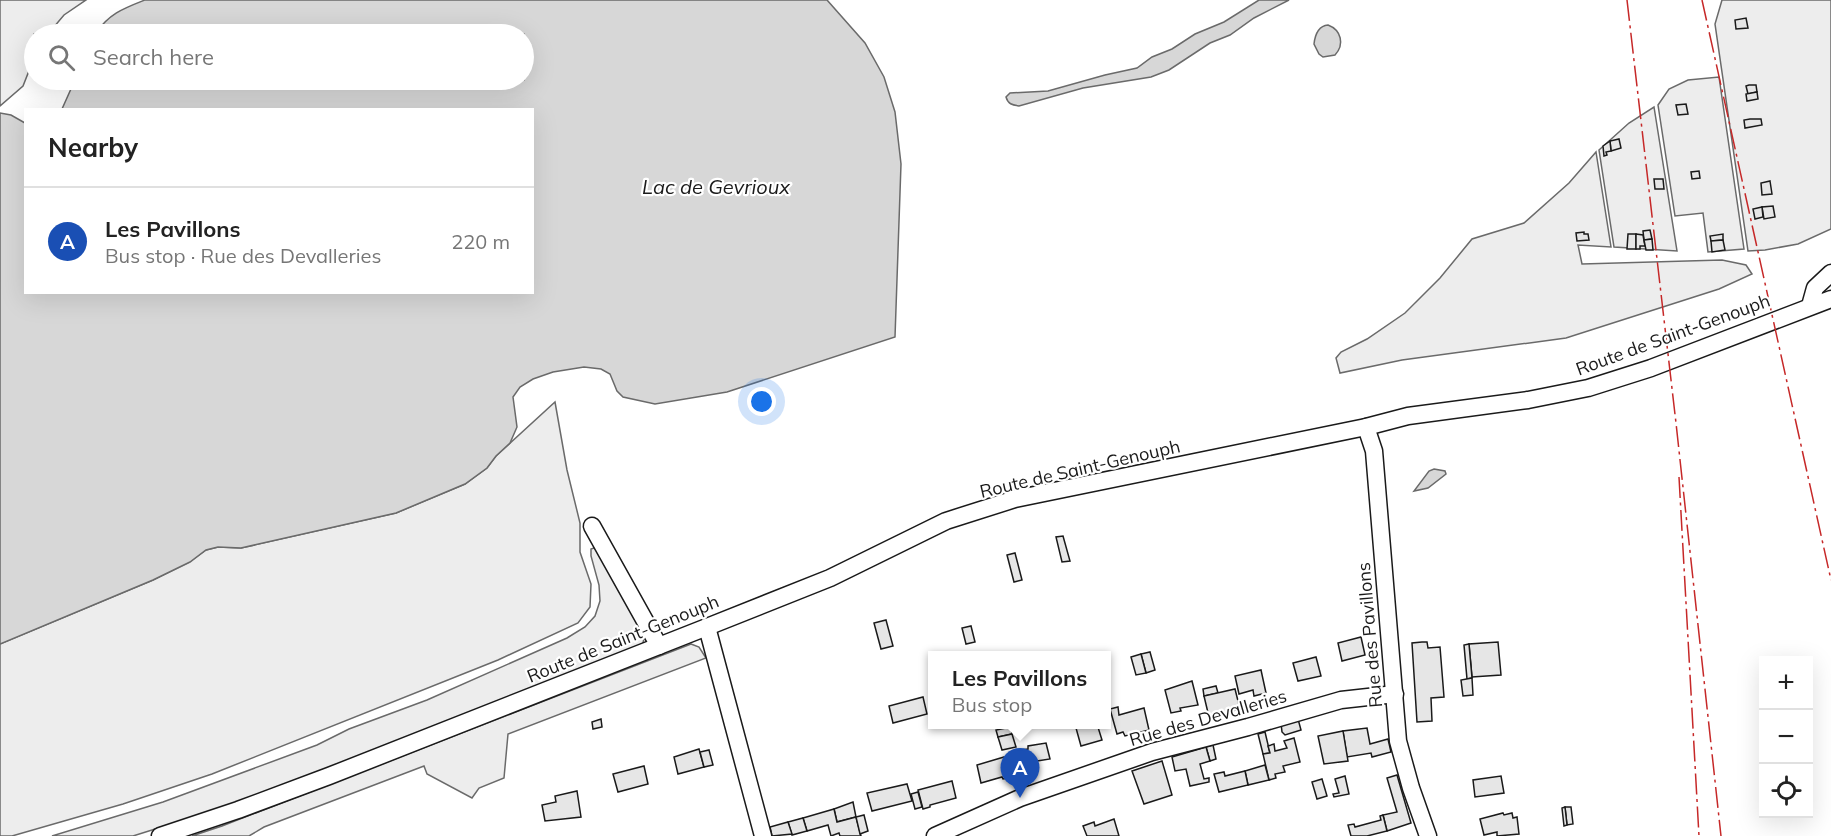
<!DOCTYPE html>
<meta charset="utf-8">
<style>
:root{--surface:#fff;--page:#f6f6f6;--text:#222;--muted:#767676;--line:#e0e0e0;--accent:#c62828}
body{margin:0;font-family:Mulish,sans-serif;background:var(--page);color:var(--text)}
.controls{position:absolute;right:18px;bottom:18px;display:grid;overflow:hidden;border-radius:0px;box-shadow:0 6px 24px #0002}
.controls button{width:54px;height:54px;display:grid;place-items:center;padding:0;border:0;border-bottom:2px solid var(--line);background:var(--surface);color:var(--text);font:30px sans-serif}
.you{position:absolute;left:762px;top:402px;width:21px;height:21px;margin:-15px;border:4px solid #fff;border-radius:50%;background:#1a73e8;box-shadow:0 0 0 9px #1a73e833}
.badge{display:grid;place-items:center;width:39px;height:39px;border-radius:50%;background:var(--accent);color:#fff;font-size:20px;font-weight:700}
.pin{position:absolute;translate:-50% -50px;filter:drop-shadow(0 2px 3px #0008)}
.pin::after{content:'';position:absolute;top:32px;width:21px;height:18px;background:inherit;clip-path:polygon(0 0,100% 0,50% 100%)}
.popup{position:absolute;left:928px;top:651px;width:183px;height:78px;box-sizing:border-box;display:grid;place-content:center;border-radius:0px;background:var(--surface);filter:drop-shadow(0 2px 4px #0005);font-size:20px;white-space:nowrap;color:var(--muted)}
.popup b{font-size:22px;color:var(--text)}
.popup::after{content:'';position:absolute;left:50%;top:100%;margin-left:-12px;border:12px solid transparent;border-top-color:var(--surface)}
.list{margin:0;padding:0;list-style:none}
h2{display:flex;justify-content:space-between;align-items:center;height:78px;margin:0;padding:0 24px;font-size:26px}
h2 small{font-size:20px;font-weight:400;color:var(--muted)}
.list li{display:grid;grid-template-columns:39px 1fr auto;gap:18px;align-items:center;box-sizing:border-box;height:108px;padding:0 24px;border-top:2px solid var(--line)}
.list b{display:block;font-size:22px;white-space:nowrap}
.list p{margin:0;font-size:20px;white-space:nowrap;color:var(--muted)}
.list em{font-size:20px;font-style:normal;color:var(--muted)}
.icon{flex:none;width:33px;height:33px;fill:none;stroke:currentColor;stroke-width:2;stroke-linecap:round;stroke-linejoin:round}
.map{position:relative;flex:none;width:1831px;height:836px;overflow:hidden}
.search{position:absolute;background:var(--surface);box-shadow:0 6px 24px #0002;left:24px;top:24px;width:510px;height:66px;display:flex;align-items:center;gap:15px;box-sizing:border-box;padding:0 21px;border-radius:33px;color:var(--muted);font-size:22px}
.panel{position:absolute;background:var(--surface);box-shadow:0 6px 24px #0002;left:24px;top:108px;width:510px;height:186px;border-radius:0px}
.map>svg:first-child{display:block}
</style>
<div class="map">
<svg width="1831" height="836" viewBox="0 0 1831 836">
<rect width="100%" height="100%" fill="#fff"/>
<!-- built -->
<g fill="#ededed" stroke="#6a6a6a" stroke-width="1.5">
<path d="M0,0H86L64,15L48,34H34V58L23,86L0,106Z"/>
<path d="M1722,0H1831V229L1798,244L1765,250L1748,251L1715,24Z"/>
<path d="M1719,77L1744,249L1708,252L1703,213L1675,216L1658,105L1669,89L1688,80Z"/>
<path d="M1654,107L1677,251L1614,247L1599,150L1629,123Z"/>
<path d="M1596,152L1611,247L1578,245L1582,264L1722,260L1746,265L1752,274L1719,289L1566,338L1402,360L1340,373L1336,358L1341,352L1367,339L1405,313L1440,278L1472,239L1524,223L1569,183Z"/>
<path d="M555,402L567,470L580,523V552L591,584L590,607L578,623L498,660L212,774L123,804L12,836H0V644L153,580L189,562L206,550L218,547L241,548L396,513L465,484L487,468L496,456Z"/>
<path d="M597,547L645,633L643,643L634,650L433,729L225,807L133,836H52L163,802L317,745L349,729L427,700L567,638L585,627L595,616L600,601L599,585L591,556V549Z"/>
<path d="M691,644L699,647L706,658L508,734L504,778L479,788L472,798L427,774L424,766L264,827L249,836H192L222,826Z"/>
</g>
<!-- water -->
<g fill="#d7d7d7" stroke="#6a6a6a" stroke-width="1.5">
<path d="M145,0H827L865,43L884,77L895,112L901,164L895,337L727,392L655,404L623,397L617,391L610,374L601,369L584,367L553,372L533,379L520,387L513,397L517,427L510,443L496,456L487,468L465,484L396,513L241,548L218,547L206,550L190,562L153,580L0,644V113L11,115L25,123L26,292H532V110L62,109L75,80H524V34H95C109,14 122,9 145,0Z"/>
<path d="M1259,0H1289L1254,18L1230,35L1210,43L1169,70L1151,77L1083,88L1019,106C1012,105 1008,104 1006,97L1010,93L1048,91L1105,75L1137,68L1152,57L1172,49L1195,34L1224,22Z"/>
<path d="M1328,25C1341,30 1345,44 1335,55L1323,57L1319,54L1314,44C1315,35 1318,26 1328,25Z"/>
<path d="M1434,469L1445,471L1446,474L1428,488L1414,491L1429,471Z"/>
</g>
<!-- building -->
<g fill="#e6e6e6" stroke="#1a1a1a" stroke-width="1.5">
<path d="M1746,18L1748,28L1736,29L1735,20Z"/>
<path d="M1749,85H1756L1757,92L1748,94L1746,86Z"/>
<path d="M1757,92L1758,99L1747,101L1746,94Z"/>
<path d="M1686,104L1688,114L1678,115L1676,105Z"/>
<path d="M1750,119H1761L1762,125L1745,128L1744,120Z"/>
<path d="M1619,139L1621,148L1611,151L1610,141Z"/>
<path d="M1610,141L1611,151L1606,152L1607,155L1604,156L1603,146Z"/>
<path d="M1699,171L1700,178L1692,179L1691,172Z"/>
<path d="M1654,179H1663L1664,189H1655Z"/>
<path d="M1770,181L1772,194L1762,195L1761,183Z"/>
<path d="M1773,206L1775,217L1764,219L1762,207Z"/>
<path d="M1762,207L1763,217L1755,219L1753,209Z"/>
<path d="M1650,230L1652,239L1644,240L1643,231Z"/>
<path d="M1584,232V234H1588L1589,240L1577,241L1576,233Z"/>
<path d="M1628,234H1636V249H1627Z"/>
<path d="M1636,234L1643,235L1645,246H1640V249H1636Z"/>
<path d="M1723,234V240L1711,241L1710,236Z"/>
<path d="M1652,239L1653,250H1646L1644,240Z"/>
<path d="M1723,240L1725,250L1712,252L1711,241Z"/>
<path d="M1063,536L1070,561L1062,562L1056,537Z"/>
<path d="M1015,553L1022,580L1014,582L1007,555Z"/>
<path d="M886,620L893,646L881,649L874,623Z"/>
<path d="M971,626L975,642L966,644L962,628Z"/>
<path d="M1361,637L1365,655L1342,661L1338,643Z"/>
<path d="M1422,642H1427L1428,648L1440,647L1444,697L1431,698L1432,721L1417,722L1412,643Z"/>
<path d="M1498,642L1501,675L1472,677L1469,644Z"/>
<path d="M1469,644L1472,678L1467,679L1464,645Z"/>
<path d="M1150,652L1155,670L1146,673L1141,654Z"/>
<path d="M1141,654L1146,673L1136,675L1131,657Z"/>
<path d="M1316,657L1321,676L1298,681L1293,663Z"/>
<path d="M1261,670L1266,693L1254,696L1253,690L1239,694L1235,676Z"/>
<path d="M1472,678L1473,695L1463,696L1461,680Z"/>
<path d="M1192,681L1198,705L1180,708L1181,711L1171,713L1165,690Z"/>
<path d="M1216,686L1218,693L1204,696L1203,689Z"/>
<path d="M1235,689L1240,709L1209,717L1204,696Z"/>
<path d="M923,697L927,714L893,723L889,706Z"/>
<path d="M1118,707L1119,715L1144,708L1149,730L1125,736L1123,732L1117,734L1110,709Z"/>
<path d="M601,719L602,727L593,729L592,722Z"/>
<path d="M1298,719L1301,730L1285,735L1282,732L1281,723Z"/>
<path d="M1087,724H1097L1102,740L1081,746L1076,728Z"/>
<path d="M1011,727L1012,734L998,737L996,730Z"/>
<path d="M1367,728L1370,744L1388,739L1391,752L1372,757L1371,753L1347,757L1343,731Z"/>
<path d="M1343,731L1348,761L1324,764L1318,736Z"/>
<path d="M1265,732L1270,753L1263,754L1258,734Z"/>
<path d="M1012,734L1016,747L1002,750L998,737Z"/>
<path d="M1294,738L1300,762L1283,766L1285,772L1275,774L1276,778L1269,780L1263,754L1270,753L1268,746L1274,744L1275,751L1287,748L1284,741Z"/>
<path d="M1046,743L1050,759L1031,762V765L1019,769L1015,751L1028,749V746Z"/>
<path d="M1213,745L1216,759L1210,761L1206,747Z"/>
<path d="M1206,747L1210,761L1200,764L1204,779L1209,778V782L1190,786L1186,769L1175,771L1172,757Z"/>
<path d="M699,749L704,767L678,774L674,757Z"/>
<path d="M709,750L713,765L704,767L700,752Z"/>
<path d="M1004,757L1009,778L1003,779L1002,777L981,783L977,765Z"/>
<path d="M1162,761L1172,795L1144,804L1132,771Z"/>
<path d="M1265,765L1269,780L1248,785L1245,771Z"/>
<path d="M644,766L648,784L618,792L613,774Z"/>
<path d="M1245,771L1248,785L1219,792L1214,774L1224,772L1225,776Z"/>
<path d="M1397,775L1411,823L1387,831L1383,815L1397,812L1387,778Z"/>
<path d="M1345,776L1349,794L1334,797L1333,794L1339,793L1335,779Z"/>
<path d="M1501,776L1504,793L1475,797L1473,780Z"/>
<path d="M1322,779L1327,796L1317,799L1312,782Z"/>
<path d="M952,781L956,798L930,805V807L923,809L918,790Z"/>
<path d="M907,784L912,801L872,811L867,793Z"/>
<path d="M577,791L581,817L545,821L542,805L556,802L555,796Z"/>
<path d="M918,792L922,807L915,809L911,794Z"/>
<path d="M853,802L856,817L837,822L834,809Z"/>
<path d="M1565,807H1571L1573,824L1567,825Z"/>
<path d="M1565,807L1567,825L1564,826L1562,808Z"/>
<path d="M834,809L837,822L856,817L861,836H840L839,833L831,836L828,825L807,831L803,818Z"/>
<path d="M1503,813L1504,815L1512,813L1513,818L1517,817L1519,834L1497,836V832L1484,835L1480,819Z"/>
<path d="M864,815L868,831L860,834L856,817Z"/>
<path d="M1383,815L1387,831L1367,836H1351L1348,825L1354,824L1355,827L1381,820L1380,816Z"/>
<path d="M803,818L807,831L792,835L788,822Z"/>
<path d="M1114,819L1119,836H1087L1083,826L1094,822L1095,826Z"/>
<path d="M788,822L792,834L772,836L770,827Z"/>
</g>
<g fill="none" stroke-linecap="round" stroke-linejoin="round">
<defs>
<g id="minor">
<path d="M1810,306L1815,288L1831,273"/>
<path d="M1366,427L1374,451L1398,741L1411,788L1428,836"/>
<path d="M592,526L659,646"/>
<path d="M707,627L763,836"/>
<path d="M160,836L238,810L329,776L707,627L830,578L946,521L1015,499L1366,427L1408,416L1528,400L1588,388L1651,368L1831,299"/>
<path d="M935,836L1020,798L1152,752L1248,727L1341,700L1395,694"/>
</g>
</defs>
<!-- minor casing -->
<use href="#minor" stroke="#1a1a1a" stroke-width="19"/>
<!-- minor -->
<use href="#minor" stroke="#fff" stroke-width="16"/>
<!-- power -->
<g stroke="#c62828" stroke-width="1.5" stroke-dasharray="21 4.5 3 4.5" stroke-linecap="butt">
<path d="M1627,0L1676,423L1721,836"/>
<path d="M1702,0L1831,580"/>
<path d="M1679,477L1699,836"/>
</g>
</g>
<g text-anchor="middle" stroke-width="4.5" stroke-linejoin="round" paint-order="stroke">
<!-- street labels -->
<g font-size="18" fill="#1a1a1a" stroke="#fff">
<text transform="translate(1673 335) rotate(-20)" y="6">Route de Saint-Genouph</text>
<text transform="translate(1080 469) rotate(-13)" y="6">Route de Saint-Genouph</text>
<text transform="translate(1370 635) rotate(-95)" y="6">Rue des Pavillons</text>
<text transform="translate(623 639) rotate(-22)" y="6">Route de Saint-Genouph</text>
<text transform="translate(1208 718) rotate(-16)" y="6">Rue des Devalleries</text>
</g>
<!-- water labels -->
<g font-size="20" font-style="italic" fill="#1a1a1a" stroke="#fff">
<text x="716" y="194">Lac de Gevrioux</text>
</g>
</g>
</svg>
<div class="controls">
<button>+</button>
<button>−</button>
<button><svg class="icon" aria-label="locate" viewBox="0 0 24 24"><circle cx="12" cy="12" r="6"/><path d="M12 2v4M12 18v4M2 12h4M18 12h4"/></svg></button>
</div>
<div class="you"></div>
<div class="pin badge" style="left:1020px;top:798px;background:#1a4fb4">A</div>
<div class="popup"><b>Les Pavillons</b>Bus stop</div>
<div class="search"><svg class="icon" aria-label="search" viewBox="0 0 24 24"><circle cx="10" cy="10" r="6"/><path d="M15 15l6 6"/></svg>Search here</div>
<section class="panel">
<h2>Nearby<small></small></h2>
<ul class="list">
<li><span class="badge" style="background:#1a4fb4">A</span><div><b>Les Pavillons</b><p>Bus stop · Rue des Devalleries</p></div><em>220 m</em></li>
</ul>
</section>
</div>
